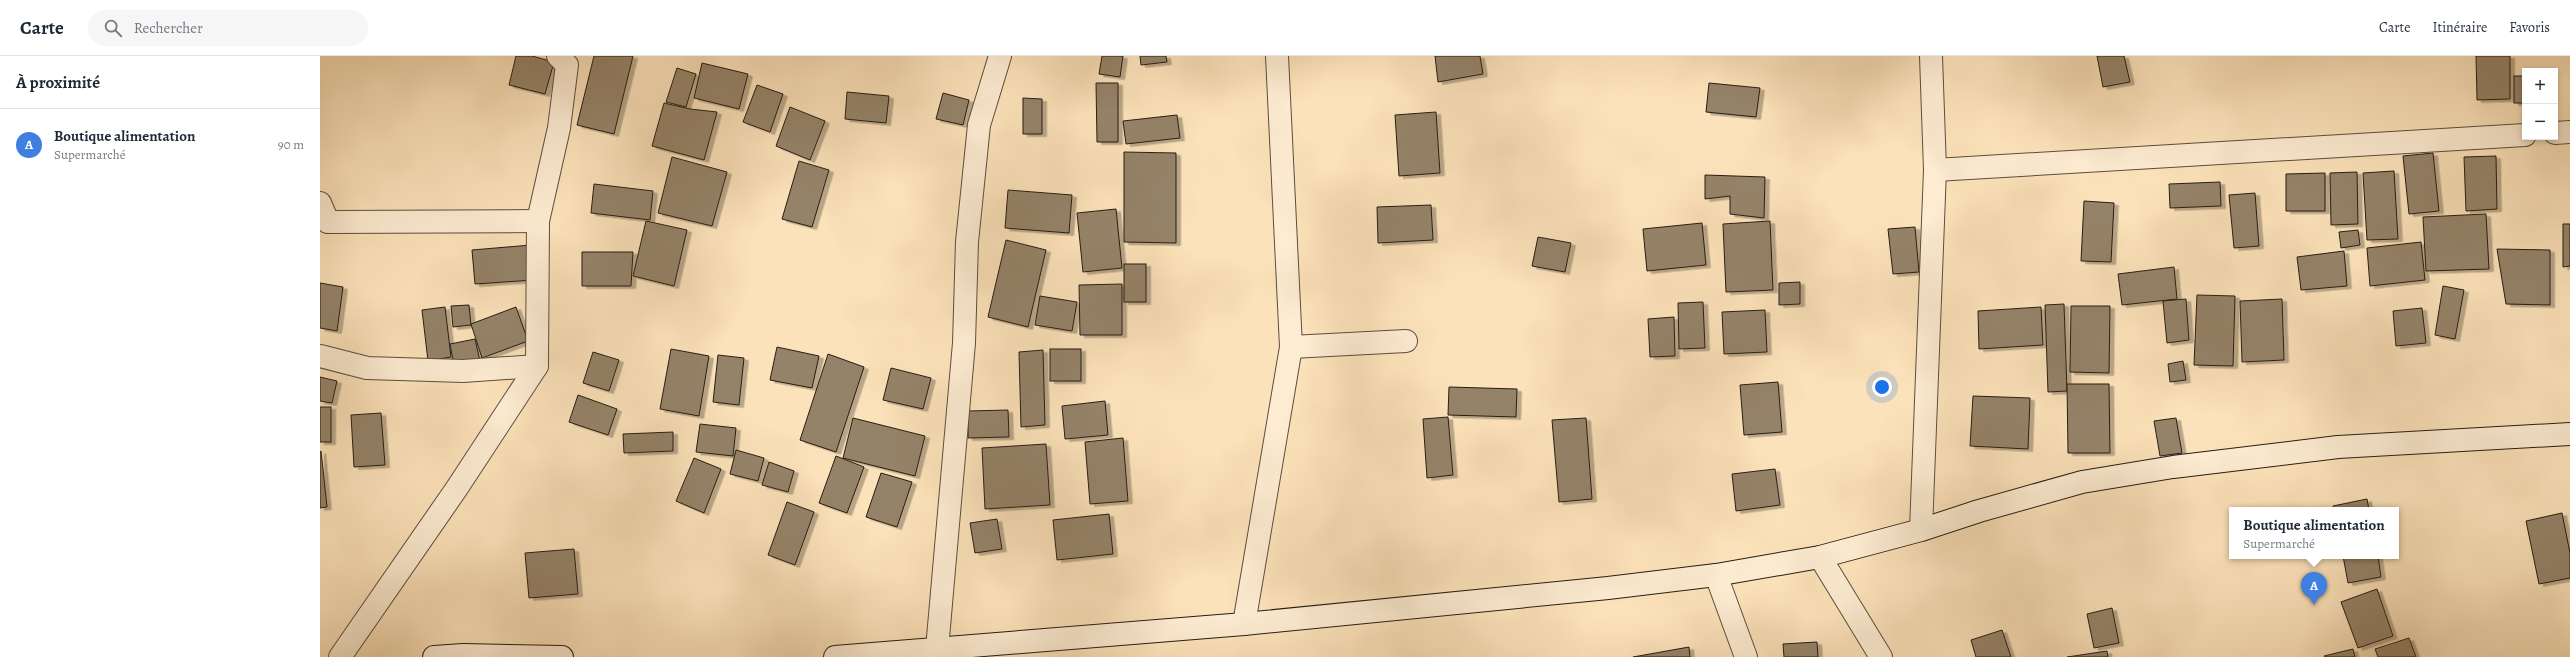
<!DOCTYPE html>
<html lang="fr">
<meta charset="utf-8">
<style>
:root{--surface:#fff;--page:#f6f6f7;--text:#1f2937;--muted:#747a83;--line:#e0e1e3;--accent:#2563eb}
body{margin:0;font-family:Alegreya,serif;background:var(--page);color:var(--text)}
.controls{position:absolute;right:12px;top:12px;display:grid;overflow:hidden;border-radius:0px;box-shadow:0 2px 6px #0003}
.controls button{width:36px;height:36px;display:grid;place-items:center;padding:0;border:0;border-bottom:1px solid var(--line);background:var(--surface);color:var(--text);font:20px sans-serif}
.you{position:absolute;left:1562px;top:331px;width:14px;height:14px;margin:-10px;border:3px solid #fff;border-radius:50%;background:#1a73e8;box-shadow:0 0 0 6px #1a73e833}
.badge{display:grid;place-items:center;width:26px;height:26px;border-radius:50%;background:var(--accent);color:#fff;font-size:13px;font-weight:700}
.pin{position:absolute;translate:-50% -33px;filter:drop-shadow(0 1px 2px #0008)}
.pin::after{content:'';position:absolute;top:21px;width:14px;height:12px;background:inherit;clip-path:polygon(0 0,100% 0,50% 100%)}
.popup{position:absolute;left:1909px;top:451px;width:170px;height:52px;box-sizing:border-box;display:grid;place-content:center;border-radius:0px;background:var(--surface);filter:drop-shadow(0 1px 3px #0005);font-size:13px;white-space:nowrap;color:var(--muted)}
.popup b{font-size:15px;color:var(--text)}
.popup::after{content:'';position:absolute;left:50%;top:100%;margin-left:-8px;border:8px solid transparent;border-top-color:var(--surface)}
.list{margin:0;padding:0;list-style:none}
h2{display:flex;justify-content:space-between;align-items:center;height:52px;margin:0;padding:0 16px;font-size:17px}
h2 small{font-size:13px;font-weight:400;color:var(--muted)}
.list li{display:grid;grid-template-columns:26px 1fr auto;gap:12px;align-items:center;box-sizing:border-box;height:72px;padding:0 16px;border-top:1px solid var(--line)}
.list b{display:block;font-size:15px;white-space:nowrap}
.list p{margin:0;font-size:13px;white-space:nowrap;color:var(--muted)}
.list em{font-size:13px;font-style:normal;color:var(--muted)}
.icon{flex:none;width:22px;height:22px;fill:none;stroke:currentColor;stroke-width:2;stroke-linecap:round;stroke-linejoin:round}
.map{position:relative;flex:none;width:2250px;height:601px;overflow:hidden}
header{display:flex;align-items:center;gap:24px;box-sizing:border-box;height:56px;padding:0 20px;background:var(--surface);border-bottom:1px solid var(--line)}
header strong{font-size:19px}
nav{display:flex;gap:22px;margin-inline-start:auto;font-size:14px}
.search{width:280px;height:36px;background:var(--page);display:flex;align-items:center;gap:10px;box-sizing:border-box;padding:0 14px;border-radius:22px;color:var(--muted);font-size:15px}
main{display:flex}
aside{flex:1;background:var(--surface)}
.map>svg:first-child{display:block}
</style>
<header>
<strong>Carte</strong>
<div class="search"><svg class="icon" aria-label="search" viewBox="0 0 24 24"><circle cx="10" cy="10" r="6"/><path d="M15 15l6 6"/></svg>Rechercher</div>
<nav><a>Carte</a><a>Itinéraire</a><a>Favoris</a></nav>
</header>
<main>
<aside>
<h2>À proximité<small></small></h2>
<ul class="list">
<li><span class="badge" style="background:#3f7fe0">A</span><div><b>Boutique alimentation</b><p>Supermarché</p></div><em>90 m</em></li>
</ul>
</aside>
<div class="map">
<svg width="2250" height="601" viewBox="0 0 2250 601">
<defs>
<filter id="shadow"><feDropShadow dx="4.5" dy="2.5" stdDeviation="0" flood-color="#0004"/></filter>
</defs>
<rect width="100%" height="100%" fill="#fce2ba"/>
<filter id="stains"><feTurbulence type="fractalNoise" baseFrequency=".005" numOctaves="4"/><feColorMatrix values="0 0 0 0 .2 0 0 0 0 .09 0 0 0 0 .02 0 0 0 .5 -.17"/></filter>
<radialGradient id="worn" r=".72"><stop offset=".6" stop-color="#630" stop-opacity="0"/><stop offset="1" stop-color="#630" stop-opacity=".3"/></radialGradient>
<!-- building -->
<g fill="#958369" stroke="#251d12" filter="url(#shadow)">
<path d="M196,0H212L234,6L225,38L189,29Z"/>
<path d="M274,0H313L294,78L257,69Z"/>
<path d="M782,0H803L800,21L779,18Z"/>
<path d="M820,0H846L847,6L821,9Z"/>
<path d="M1115,0H1160L1163,18L1118,26Z"/>
<path d="M1777,0H1804L1810,26L1783,31Z"/>
<path d="M2156,0H2190V43L2157,44Z"/>
<path d="M382,7L428,18L419,53L374,42Z"/>
<path d="M357,12L376,18L366,51L346,46Z"/>
<rect x="2194" y="20" width="11" height="27"/>
<path d="M776,27H798V86H777Z"/>
<path d="M1389,27L1440,32L1436,61L1386,56Z"/>
<path d="M437,29L463,38L450,76L423,66Z"/>
<path d="M527,36L569,40L566,67L525,63Z"/>
<path d="M623,37L649,44L643,69L616,63Z"/>
<path d="M703,42L722,43V78H703Z"/>
<path d="M344,47L370,53L397,56L384,104L332,90Z"/>
<path d="M470,51L505,65L490,104L456,90Z"/>
<path d="M1116,56L1120,117L1079,120L1075,59Z"/>
<path d="M857,59L860,82L806,88L803,65Z"/>
<path d="M804,96L856,97V187L804,186Z"/>
<path d="M2113,97L2119,155L2089,158L2083,100Z"/>
<path d="M2176,100L2177,153L2146,155L2144,101Z"/>
<path d="M352,101L407,116L392,170L338,157Z"/>
<path d="M479,105L509,114L492,171L462,163Z"/>
<path d="M2074,115L2078,183L2047,184L2043,117Z"/>
<path d="M2037,116L2038,168L2011,169L2010,117Z"/>
<path d="M2005,117V155H1966V118Z"/>
<path d="M1385,119L1445,121L1444,162L1410,158V140L1385,143Z"/>
<path d="M1900,126L1901,150L1850,152L1849,128Z"/>
<path d="M274,128L333,135L330,164L271,157Z"/>
<path d="M688,134L752,139L749,177L685,172Z"/>
<path d="M1935,137L1939,190L1914,192L1909,139Z"/>
<path d="M1764,145L1794,147L1791,206L1761,205Z"/>
<path d="M1111,149L1113,184L1058,187L1057,151Z"/>
<path d="M796,153L802,212L763,216L757,157Z"/>
<path d="M2166,158L2169,213L2106,215L2103,161Z"/>
<path d="M326,165L367,174L354,230L313,220Z"/>
<path d="M1450,165L1453,234L1406,236L1403,168Z"/>
<path d="M1382,167L1386,209L1327,215L1323,173Z"/>
<path d="M2243,168H2250V210L2243,211Z"/>
<path d="M1595,171L1599,216L1573,218L1568,173Z"/>
<path d="M2038,174L2040,189L2021,192L2019,176Z"/>
<path d="M1218,181L1251,187L1245,216L1212,210Z"/>
<path d="M686,184L726,194L708,271L668,261Z"/>
<path d="M2101,186L2105,224L2050,230L2047,192Z"/>
<path d="M211,189L214,224L155,228L152,194Z"/>
<path d="M2177,193L2230,194V249L2186,248Z"/>
<path d="M2024,195L2027,230L1981,234L1977,201Z"/>
<path d="M262,196H313L311,230H262Z"/>
<rect x="804" y="208" width="22" height="38"/>
<path d="M1854,211L1857,243L1802,249L1798,218Z"/>
<path d="M1480,226V248L1459,249V227Z"/>
<path d="M0,227L23,231L17,275L0,272Z"/>
<path d="M802,228V279H760L759,229Z"/>
<path d="M2123,230L2144,234L2135,283L2115,279Z"/>
<path d="M1877,239L1915,240L1913,310L1874,309Z"/>
<path d="M720,240L757,246L752,275L715,269Z"/>
<path d="M1866,243L1869,284L1847,287L1843,245Z"/>
<path d="M1962,243L1964,304L1922,306L1920,245Z"/>
<path d="M1383,246L1385,292L1359,293L1358,247Z"/>
<path d="M1744,248L1747,335L1728,336L1725,249Z"/>
<path d="M149,249L151,269L133,271L131,250Z"/>
<path d="M1751,250H1790L1789,317L1750,316Z"/>
<path d="M125,251L131,301L108,305L102,254Z"/>
<path d="M196,251L208,285L162,302L151,268Z"/>
<path d="M1721,251L1723,289L1659,293L1658,255Z"/>
<path d="M2102,252L2106,287L2076,290L2073,255Z"/>
<path d="M1445,254L1447,296L1404,298L1402,256Z"/>
<path d="M1354,261L1355,300L1330,301L1328,263Z"/>
<path d="M155,283L160,305L134,310L130,288Z"/>
<path d="M457,291L499,300L492,332L450,324Z"/>
<path d="M351,293L389,300L379,360L340,353Z"/>
<rect x="730" y="293" width="31" height="32"/>
<path d="M723,294L725,369L701,371L699,296Z"/>
<path d="M273,296L299,304L289,335L263,327Z"/>
<path d="M508,298L544,311L516,396L480,384Z"/>
<path d="M398,299L424,302L419,349L393,346Z"/>
<path d="M1863,305L1866,324L1850,326L1848,308Z"/>
<path d="M571,312L611,322L603,353L563,344Z"/>
<path d="M0,321L17,325L12,347L0,345Z"/>
<path d="M1458,326L1462,376L1424,379L1420,329Z"/>
<path d="M1747,328H1789L1790,397H1748Z"/>
<path d="M1129,331L1197,333L1196,361L1128,359Z"/>
<path d="M258,339L297,353L288,379L249,366Z"/>
<path d="M1653,340L1710,342L1708,393L1650,390Z"/>
<path d="M785,345L788,379L745,383L742,350Z"/>
<rect x="0" y="351" width="11" height="35"/>
<path d="M688,354L689,381L648,382V355Z"/>
<path d="M61,357L65,409L34,411L31,359Z"/>
<path d="M1128,361L1133,419L1107,422L1103,363Z"/>
<path d="M533,362L605,380L595,420L523,402Z"/>
<path d="M1266,362L1272,443L1239,446L1232,364Z"/>
<path d="M1856,362L1862,397L1840,400L1834,365Z"/>
<path d="M380,368L416,372L413,400L376,396Z"/>
<path d="M353,376V395L304,397L303,378Z"/>
<path d="M803,382L808,445L770,448L765,386Z"/>
<path d="M726,388L730,449L665,453L662,392Z"/>
<path d="M416,394L444,402L438,425L410,418Z"/>
<path d="M1,395L7,451L0,452V396Z"/>
<path d="M516,400L544,411L527,457L499,447Z"/>
<path d="M374,402L401,413L384,457L356,445Z"/>
<path d="M449,406L474,415L468,436L442,429Z"/>
<path d="M1455,413L1460,449L1416,455L1412,418Z"/>
<path d="M561,417L592,426L577,471L546,461Z"/>
<path d="M2047,443L2049,454H2014L2013,450Z"/>
<path d="M467,446L494,456L475,509L448,499Z"/>
<path d="M2242,457L2250,497V522L2219,528L2206,465Z"/>
<path d="M789,458L793,498L737,504L733,464Z"/>
<path d="M677,463L682,493L655,497L650,467Z"/>
<path d="M254,493L258,538L209,542L205,497Z"/>
<path d="M2023,500H2058L2061,521L2028,527Z"/>
<path d="M2057,533L2073,580L2038,592L2021,546Z"/>
<path d="M1792,552L1799,587L1774,592L1767,558Z"/>
<path d="M1682,574L1691,601H1656L1651,584Z"/>
<path d="M2089,582L2096,601H2058L2055,593Z"/>
<path d="M1497,586L1498,601H1464L1463,588Z"/>
<path d="M1369,591L1370,601H1313Z"/>
<path d="M2033,593L2035,601H2005L2004,600Z"/>
<path d="M1787,595L1788,601H1747Z"/>
</g>
<g fill="none" stroke-linecap="round" stroke-linejoin="round">
<defs>
<g id="street">
<path d="M2235,77L2250,76"/>
<path d="M1615,114L2205,79"/>
<path d="M0,147L8,166L218,165"/>
<path d="M971,291L1086,285"/>
<path d="M0,300L47,312L143,315L217,310"/>
<path d="M1601,474L1615,114L1611,0"/>
<path d="M1500,501L1561,601"/>
<path d="M1396,519L1426,601"/>
<path d="M924,568L971,291L957,0"/>
<path d="M20,601L137,432L217,310L218,165L239,72L247,9L238,0"/>
<path d="M621,601L617,593L644,287L647,186L659,69L680,0"/>
</g>
<g id="secondary">
<path d="M114,601L143,599L242,601"/>
<path d="M515,601L924,568L1288,532L1396,519L1500,501L1601,474L1659,455L1762,426L1853,411L2018,391L2250,378"/>
</g>
</defs>
<!-- street casing -->
<use href="#street" stroke="#5b4e3c" stroke-width="24"/>
<!-- secondary casing -->
<use href="#secondary" stroke="#251d12" stroke-width="24"/>
<!-- street -->
<use href="#street" stroke="#fdecd2" stroke-width="22"/>
<!-- secondary -->
<use href="#secondary" stroke="#fdecd2" stroke-width="22"/>
</g>
<rect width="100%" height="100%" filter="url(#stains)"/>
<rect width="100%" height="100%" fill="url(#worn)"/>
</svg>
<div class="controls">
<button>+</button>
<button>−</button>
</div>
<div class="you"></div>
<div class="pin badge" style="left:1994px;top:549px;background:#3f7fe0">A</div>
<div class="popup"><b>Boutique alimentation</b>Supermarché</div>
</div>
</main>
